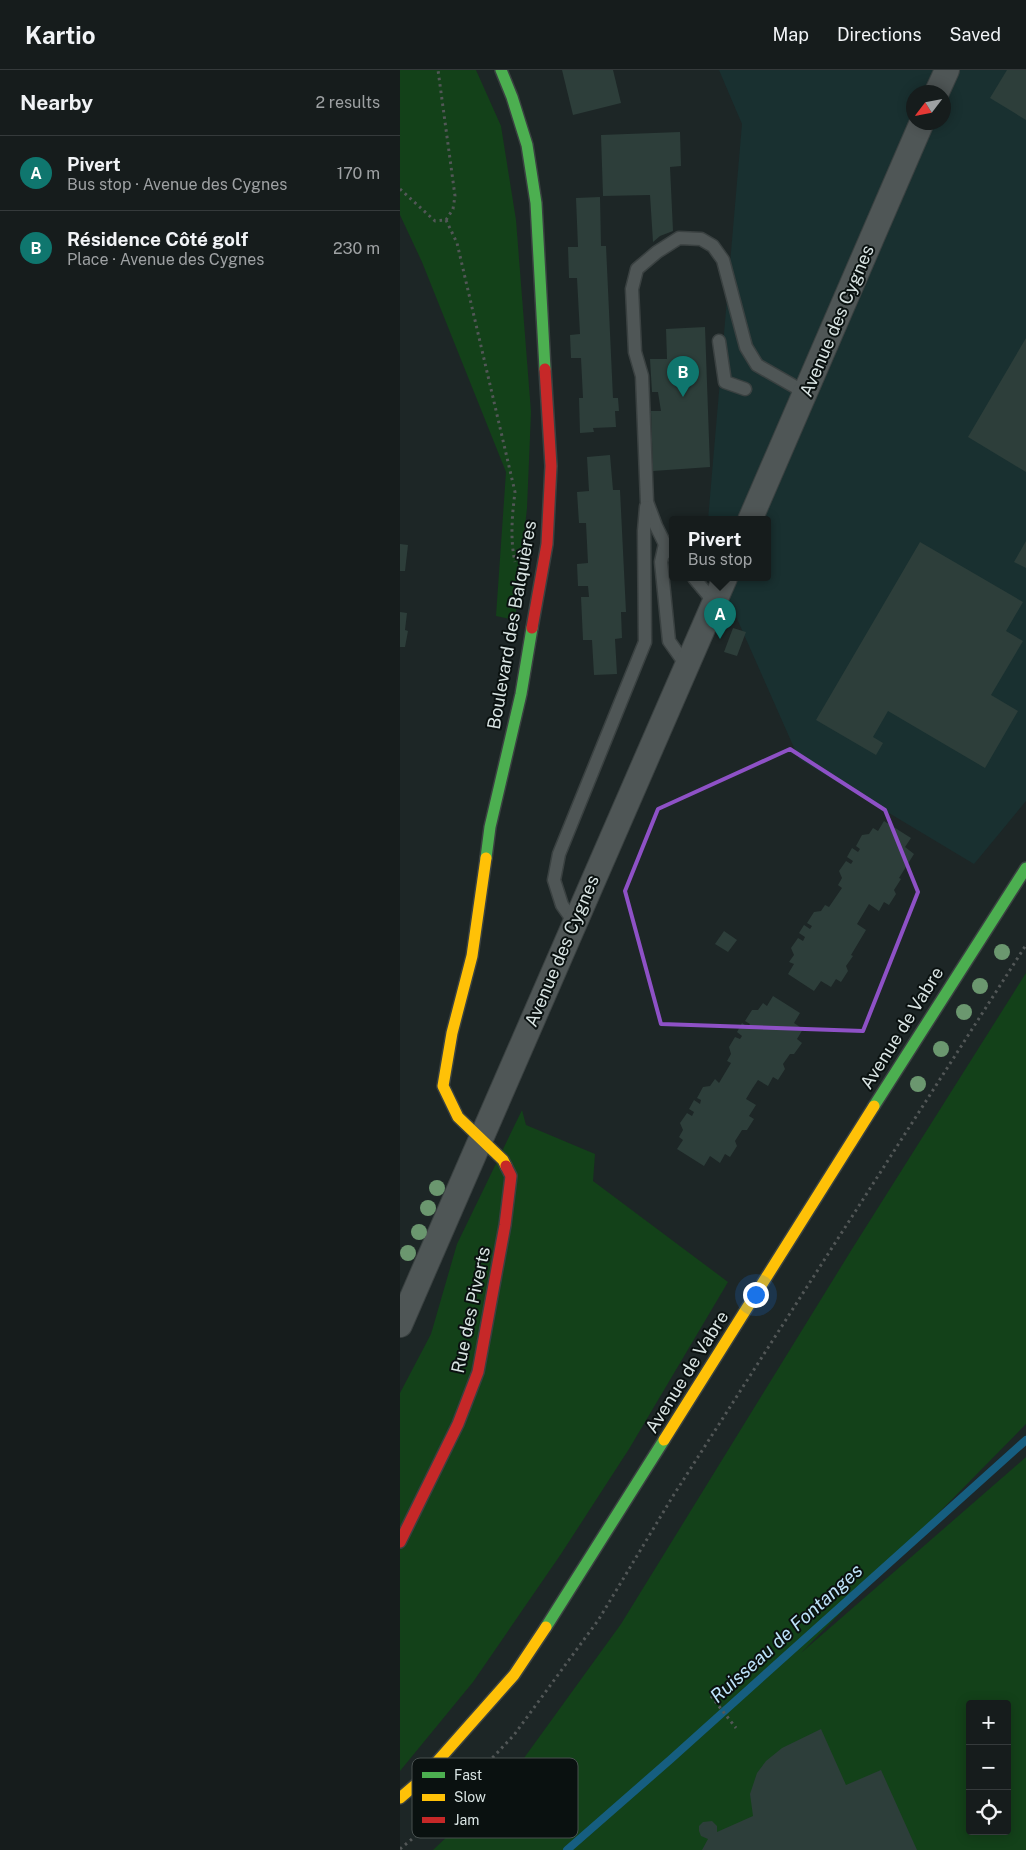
<!DOCTYPE html>
<meta charset="utf-8">
<style>
:root{--surface:#161c1c;--page:#232929;--text:#f1f3f6;--muted:#9ea1a3;--line:#353a3b;--accent:#0f766e}
body{margin:0;font-family:"Public Sans",sans-serif;background:var(--page);color:var(--text)}
.controls{position:absolute;right:15px;bottom:15px;display:grid;overflow:hidden;border-radius:5px;box-shadow:0 2px 12px #0003}
.controls button{width:45px;height:45px;display:grid;place-items:center;padding:0;border:0;border-bottom:1px solid var(--line);background:var(--surface);color:var(--text);font:25px sans-serif}
.compass{position:absolute;left:506px;top:15px;width:45px;height:45px;border-radius:50%;background:var(--surface);box-shadow:0 2px 12px #0003;rotate:238deg}
.you{position:absolute;left:355px;top:1224px;width:18px;height:18px;margin:-12px;border:4px solid #fff;border-radius:50%;background:#1a73e8;box-shadow:0 0 0 8px #1a73e833}
.badge{display:grid;place-items:center;width:32px;height:32px;border-radius:50%;background:var(--accent);color:#fff;font-size:16px;font-weight:700}
.pin{position:absolute;translate:-50% -41px;filter:drop-shadow(0 1px 2px #0008)}
.pin::after{content:'';position:absolute;top:26px;width:18px;height:15px;background:inherit;clip-path:polygon(0 0,100% 0,50% 100%)}
.popup{position:absolute;left:269px;top:446px;width:102px;height:65px;box-sizing:border-box;display:grid;place-content:center;border-radius:5px;background:var(--surface);filter:drop-shadow(0 1px 4px #0005);font-size:16px;white-space:nowrap;color:var(--muted)}
.popup b{font-size:19px;color:var(--text)}
.popup::after{content:'';position:absolute;left:50%;top:100%;margin-left:-10px;border:10px solid transparent;border-top-color:var(--surface)}
.list{margin:0;padding:0;list-style:none}
h2{display:flex;justify-content:space-between;align-items:center;height:65px;margin:0;padding:0 20px;font-size:21px}
h2 small{font-size:16px;font-weight:400;color:var(--muted)}
.list li{display:grid;grid-template-columns:32px 1fr auto;gap:15px;align-items:center;box-sizing:border-box;height:75px;padding:0 20px;border-top:1px solid var(--line)}
.list b{display:block;font-size:19px;white-space:nowrap}
.list p{margin:0;font-size:16px;white-space:nowrap;color:var(--muted)}
.list em{font-size:16px;font-style:normal;color:var(--muted)}
.icon{flex:none;width:28px;height:28px;fill:none;stroke:currentColor;stroke-width:2;stroke-linecap:round;stroke-linejoin:round}
.map{position:relative;flex:none;width:626px;height:1780px;overflow:hidden}
header{display:flex;align-items:center;gap:30px;box-sizing:border-box;height:70px;padding:0 25px;background:var(--surface);border-bottom:1px solid var(--line)}
header strong{font-size:24px}
nav{display:flex;gap:28px;margin-inline-start:auto;font-size:18px}
main{display:flex}
aside{flex:1;background:var(--surface)}
.map>svg:first-child{display:block}
</style>
<header>
<strong>Kartio</strong>
<nav><a>Map</a><a>Directions</a><a>Saved</a></nav>
</header>
<main>
<aside>
<h2>Nearby<small>2 results</small></h2>
<ul class="list">
<li><span class="badge">A</span><div><b>Pivert</b><p>Bus stop · Avenue des Cygnes</p></div><em>170 m</em></li>
<li><span class="badge">B</span><div><b>Résidence Côté golf</b><p>Place · Avenue des Cygnes</p></div><em>230 m</em></li>
</ul>
</aside>
<div class="map">
<svg width="626" height="1780" viewBox="0 0 626 1780">
<rect width="100%" height="100%" fill="#1d2626"/>
<!-- built -->
<path fill="#193030" fill-rule="evenodd" d="M319,0H626V731L574,794L399,689L319,508H368V450H308L342,54ZM514,22H544V52H514Z"/>
<!-- green -->
<g fill="#134119" fill-rule="evenodd">
<path d="M0,0H76L101,56L116,150L131,342L127,438L115,550L96,546L106,402L22,192L0,145Z"/>
<path d="M626,903V1354L401,1583L626,1387V1780H33L111,1706L221,1554L452,1179ZM570,1634H607V1761H570Z"/>
<path d="M122,1040L126,1055L195,1084L193,1111L328,1212L229,1379L161,1484L73,1612L0,1701V1323L31,1264L57,1174Z"/>
</g>
<g fill="none" stroke-linecap="round" stroke-linejoin="round">
<!-- stream -->
<path stroke="#165e80" stroke-width="8" d="M167,1780L271,1689L626,1370"/>
</g>
<!-- building -->
<g fill="#2d3e3a">
<path d="M162,0H213L221,33L173,45Z"/>
<path d="M607,0H626V50L590,28Z"/>
<path d="M280,62L281,96L270,97L273,161L260,166L253,172L250,125L203,126L201,65Z"/>
<path d="M200,127L201,176H206L213,328H218L219,341H215L216,357L193,358L194,362L180,363L179,328H183L181,288H171L170,265L180,264L177,208H169L168,177H178L176,128Z"/>
<path d="M305,257L310,397L253,401L251,341H261L258,322H252L250,289H267L266,259Z"/>
<path d="M626,268V402L568,367Z"/>
<path d="M210,385L213,420H220L226,542H221L222,568L215,569L217,604L194,605L192,570H183L181,527H189L188,516H178L177,494L188,493L186,453H179L177,422L189,421L187,387Z"/>
<path d="M626,471V498L614,492Z"/>
<path d="M520,472L623,532L606,561L623,571L591,625L618,641L585,698L488,641L473,667L483,673L476,685L416,650Z"/>
<path d="M0,474L8,475L5,501H0Z"/>
<path d="M0,542L7,543L5,560L8,561L5,577H0Z"/>
<path d="M333,558L346,562L337,586L324,582Z"/>
<path d="M484,751L511,768L505,777L514,784L499,808L501,809L494,820L496,824L489,835L484,832L479,841L469,834L457,854L466,860L451,885L453,886L446,896L448,901L441,912L436,909L431,917L421,911L414,921L388,904L394,894L389,892L394,885L391,878L398,868L403,871L405,867L399,863L404,855L410,859L412,856L407,853L414,842L421,841L425,835L429,837L442,818L438,815L442,808L439,801L446,791L451,794L453,791L447,787L452,778L458,782L460,779L456,776L462,765L469,764L473,758L478,761Z"/>
<path d="M324,861L337,870L328,882L315,874Z"/>
<path d="M373,926L400,943L394,953L403,959L397,969L402,973L394,984H390L383,994L385,999L378,1010L373,1007L368,1016L358,1010L352,1019L346,1029L356,1035L349,1046L354,1049L347,1060H342L335,1071L337,1076L330,1087L325,1084L320,1093L310,1086L304,1096L277,1079L283,1070L279,1067L283,1060L280,1053L287,1043L292,1046L294,1042L289,1039L294,1030L300,1034L301,1030L297,1028L303,1017L310,1016L315,1009L319,1013L331,993L327,991L331,984L329,977L335,967L340,969L342,966L337,962L342,953L348,957L350,954L345,951L352,940H358L363,933L367,936Z"/>
<path d="M421,1659L446,1715L481,1700L517,1780H302L308,1769L301,1766L299,1761V1756L303,1752L312,1751L317,1756V1762L353,1746L350,1724L357,1703L366,1691L382,1678Z"/>
</g>
<g fill="none" stroke-linecap="round" stroke-linejoin="round">
<defs>
<g id="lane">
<path d="M319,271L325,312L345,319"/>
<path d="M265,474L261,492L269,571L286,595"/>
<path d="M272,483L265,474L256,456L247,432L242,306L235,282L232,219L237,199L257,182L279,168L301,169L313,176L323,190L346,277L357,295L406,323"/>
<path d="M294,508L314,532"/>
<path d="M174,852L162,835L154,810L159,784L245,572L244,461L246,437"/>
</g>
<g id="street">
<path d="M537,22L547,0"/>
<path d="M350,450L522,52"/>
<path d="M0,1255L325,508"/>
</g>
<g id="fast">
<path d="M101,0L112,27L127,75L136,133L145,299"/>
<path d="M86,788L90,757L121,624L132,558"/>
<path d="M474,1036L626,798"/>
<path d="M146,1557L264,1370"/>
</g>
<g id="slow">
<path d="M86,788L72,886L52,963L43,1016L58,1047L103,1090L106,1096"/>
<path d="M264,1370L474,1036"/>
<path d="M0,1728L21,1710L114,1605L146,1557"/>
</g>
<g id="jam">
<path d="M132,558L147,474L151,396L145,299"/>
<path d="M0,1472L58,1354L78,1302L105,1155L111,1106L106,1096"/>
</g>
</defs>
<!-- lane casing -->
<use href="#lane" stroke="#3a4141" stroke-width="15"/>
<!-- street casing -->
<use href="#street" stroke="#3a4141" stroke-width="26"/>
<!-- fast casing -->
<use href="#fast" stroke="#3a4141" stroke-width="14"/>
<!-- slow casing -->
<use href="#slow" stroke="#3a4141" stroke-width="14"/>
<!-- jam casing -->
<use href="#jam" stroke="#3a4141" stroke-width="14"/>
<!-- path -->
<g stroke="#525757" stroke-width="3" stroke-dasharray="2.5 4" stroke-linecap="butt">
<path d="M0,119L35,151L46,150L53,139L55,126L38,0"/>
<path d="M46,150L57,173L115,422C112,446 110,469 115,492"/>
<path d="M311,1626L336,1658"/>
<path d="M0,1779L29,1755L114,1665L199,1549L273,1426L626,875"/>
</g>
<!-- lane -->
<use href="#lane" stroke="#4f5656" stroke-width="12"/>
<!-- street -->
<use href="#street" stroke="#4f5656" stroke-width="24"/>
<!-- fast -->
<use href="#fast" stroke="#4caf50" stroke-width="11"/>
<!-- slow -->
<use href="#slow" stroke="#ffc107" stroke-width="11"/>
<!-- jam -->
<use href="#jam" stroke="#c62828" stroke-width="11"/>
</g>
<!-- trees -->
<g fill="#6b976f">
<circle cx="602" cy="882" r="8"/>
<circle cx="580" cy="916" r="8"/>
<circle cx="564" cy="942" r="8"/>
<circle cx="541" cy="979" r="8"/>
<circle cx="518" cy="1014" r="8"/>
<circle cx="37" cy="1118" r="8"/>
<circle cx="28" cy="1138" r="8"/>
<circle cx="19" cy="1162" r="8"/>
<circle cx="8" cy="1183" r="8"/>
</g>
<!-- marked area -->
<path fill="none" stroke="#8e51c6" stroke-width="4" stroke-linejoin="round" d="M390,679L485,740L518,822L463,961L261,954L225,821L258,739Z"/>
<g text-anchor="middle" stroke-width="4" stroke-linejoin="round" paint-order="stroke">
<!-- street labels -->
<g font-size="18" fill="#d9e4e3" stroke="#0a1110">
<text transform="translate(437 251) rotate(-67)" y="6">Avenue des Cygnes</text>
<text transform="translate(112 555) rotate(-80)" y="6">Boulevard des Balquières</text>
<text transform="translate(162 881) rotate(-67)" y="6">Avenue des Cygnes</text>
<text transform="translate(502 958) rotate(-58)" y="6">Avenue de Vabre</text>
<text transform="translate(71 1240) rotate(-78)" y="6">Rue des Piverts</text>
<text transform="translate(287 1302) rotate(-58)" y="6">Avenue de Vabre</text>
</g>
<!-- water labels -->
<g font-size="19" font-style="italic" fill="#bde2f9" stroke="#0a1110">
<text transform="translate(386 1563) rotate(-42)" y="7">Ruisseau de Fontanges</text>
</g>
</g>
<!-- legend -->
<rect x="12" y="1688" width="166" height="80" rx="8" fill="#0a1110" stroke="#48504f" stroke-width="1"/>
<rect x="22" y="1702" width="23" height="6" fill="#4caf50"/>
<rect x="22" y="1724" width="23" height="7" fill="#ffc107"/>
<rect x="22" y="1747" width="23" height="6" fill="#c62828"/>
<g font-size="14" fill="#d9e4e3">
<text x="54" y="1710">Fast</text>
<text x="54" y="1732">Slow</text>
<text x="54" y="1755">Jam</text>
</g>
</svg>
<div class="controls">
<button>+</button>
<button>−</button>
<button><svg class="icon" aria-label="locate" viewBox="0 0 24 24"><circle cx="12" cy="12" r="6"/><path d="M12 2v4M12 18v4M2 12h4M18 12h4"/></svg></button>
</div>
<svg class="compass" viewBox="-18 -18 36 36"><path d="M0-13l5 13h-10z" fill="#e53935"/><path d="M0 13l5-13h-10z" fill="#9ea1a3"/></svg>
<div class="you"></div>
<div class="pin badge" style="left:320px;top:569px">A</div>
<div class="popup"><b>Pivert</b>Bus stop</div>
<div class="pin badge" style="left:283px;top:327px">B</div>
</div>
</main>
